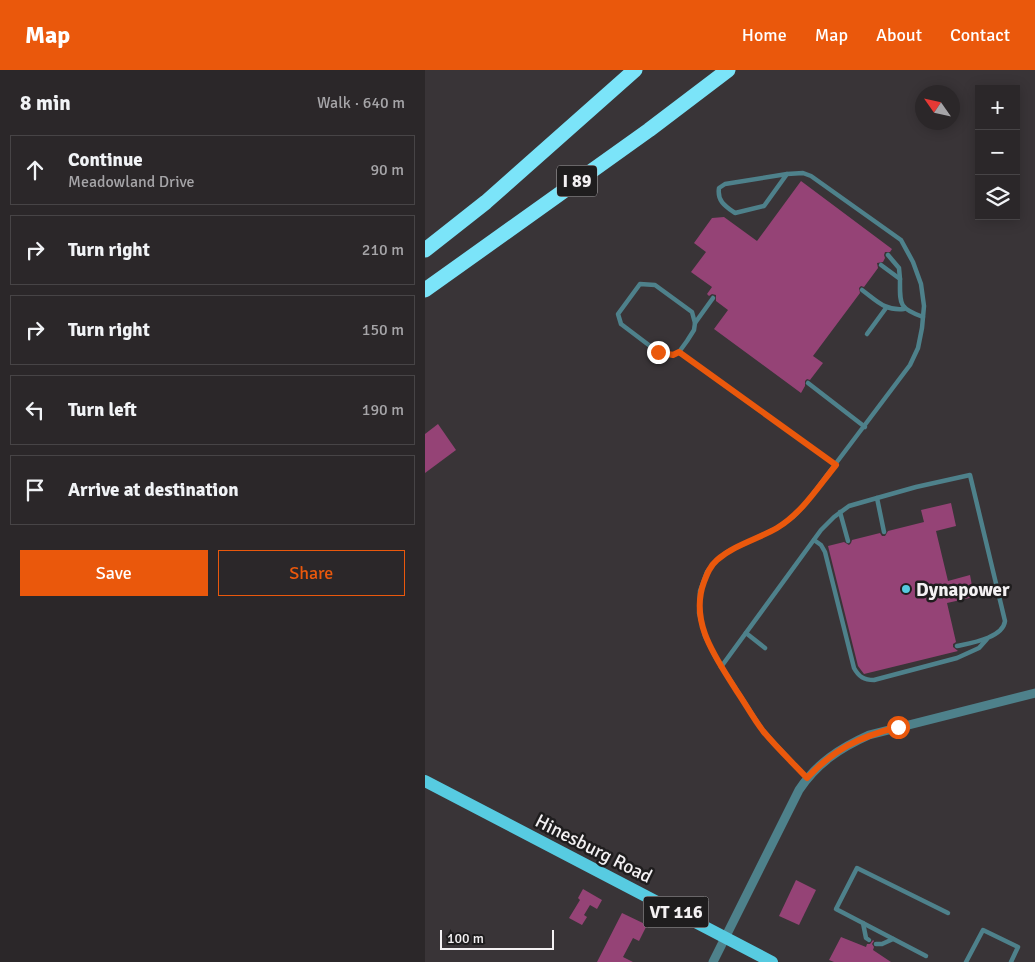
<!DOCTYPE html>
<meta charset="utf-8">
<style>
:root{--surface:#2b2729;--page:#373335;--text:#f1f3f6;--muted:#a6a5a8;--line:#474446;--accent:#ea580c}
body{margin:0;font-family:Signika,sans-serif;background:var(--page);color:var(--text)}
.controls{position:absolute;right:15px;top:15px;display:grid;overflow:hidden;border-radius:0px;box-shadow:0 2px 12px #0003}
.controls button{width:45px;height:45px;display:grid;place-items:center;padding:0;border:0;border-bottom:1px solid var(--line);background:var(--surface);color:var(--text);font:25px sans-serif}
.compass{position:absolute;left:490px;top:15px;width:45px;height:45px;border-radius:50%;background:var(--surface);box-shadow:0 2px 12px #0003;rotate:304deg}
.scale{position:absolute;left:15px;bottom:12px;width:114px;box-sizing:border-box;padding-left:5px;border:2px solid #f4f1f3;border-top:0;font-size:14px;line-height:18px;white-space:nowrap;color:#f4f1f3;-webkit-text-stroke:4px #1f1d1e;paint-order:stroke}
.stop{position:absolute;width:15px;height:15px;margin:-11px;border:4px solid #ea580c;border-radius:50%;background:#fff}
.stop.end{background:#ea580c;border-color:#fff;box-shadow:0 1px 5px #0008}
.list{margin:0;padding:0;list-style:none}
h2{display:flex;justify-content:space-between;align-items:center;height:65px;margin:0;padding:0 20px;font-size:21px}
h2 small{font-size:16px;font-weight:400;color:var(--muted)}
.list li{display:grid;grid-template-columns:32px 1fr auto;gap:15px;align-items:center;box-sizing:border-box;height:70px;margin:0 10px 10px;padding:0 10px;border:1px solid var(--line);border-radius:0px}
.list b{display:block;font-size:19px;white-space:nowrap}
.list p{margin:0;font-size:16px;white-space:nowrap;color:var(--muted)}
.list em{font-size:16px;font-style:normal;color:var(--muted)}
.actions{display:flex;gap:10px;padding:15px 20px}
.actions a{flex:1;padding:11px 0;border:1px solid var(--accent);border-radius:0px;text-align:center;font-size:18px;color:var(--accent)}
.actions .main{background:var(--accent);color:#fff}
.icon{flex:none;width:28px;height:28px;fill:none;stroke:currentColor;stroke-width:2;stroke-linecap:round;stroke-linejoin:round}
.map{position:relative;flex:none;width:610px;height:892px;overflow:hidden}
header{display:flex;align-items:center;gap:30px;box-sizing:border-box;height:70px;padding:0 25px;background:var(--accent);color:#fff}
header strong{font-size:24px}
nav{display:flex;gap:28px;margin-inline-start:auto;font-size:18px}
main{display:flex}
aside{flex:1;background:var(--surface)}
.map>svg:first-child{display:block}
</style>
<header>
<strong>Map</strong>
<nav><a>Home</a><a>Map</a><a>About</a><a>Contact</a></nav>
</header>
<main>
<aside>
<h2>8 min<small>Walk · 640 m</small></h2>
<ul class="list">
<li><svg class="icon" aria-label="ahead" viewBox="0 0 24 24"><path d="M12 20V5M6 11l6-6 6 6"/></svg><div><b>Continue</b><p>Meadowland Drive</p></div><em>90 m</em></li>
<li><svg class="icon" aria-label="right" viewBox="0 0 24 24"><path d="M7 20v-9h11M14 6l5 5-5 5"/></svg><div><b>Turn right</b></div><em>210 m</em></li>
<li><svg class="icon" aria-label="right" viewBox="0 0 24 24"><path d="M7 20v-9h11M14 6l5 5-5 5"/></svg><div><b>Turn right</b></div><em>150 m</em></li>
<li><svg class="icon" aria-label="left" viewBox="0 0 24 24"><path d="M17 20v-9H6M10 6l-5 5 5 5"/></svg><div><b>Turn left</b></div><em>190 m</em></li>
<li><svg class="icon" aria-label="arrive" viewBox="0 0 24 24"><path d="M6 21V4h12l-3 4 3 4H6"/></svg><div><b>Arrive at destination</b></div></li>
</ul>
<div class="actions"><a class="main">Save</a><a>Share</a></div>
</aside>
<div class="map">
<svg width="610" height="892" viewBox="0 0 610 892">
<rect width="100%" height="100%" fill="#393437"/>
<!-- building -->
<g fill="#954376">
<path d="M376,111L467,179L465,182H460L459,185L460,188L458,192L452,193L453,198L439,217L436,216L434,218L435,223L388,286L398,293L385,310L382,309L380,311V316L376,323L289,259L303,240L291,231V225L287,224L284,226L282,224L287,217L266,202L281,182L269,173L287,148L299,147L332,171Z"/>
<path d="M13,354L31,380L0,403V364Z"/>
<path d="M526,433L531,456L511,461L523,511L545,505L549,527L522,533L531,572L528,574V577L533,581L439,604L433,596L403,476L419,472L424,475L426,473L427,470L455,463L457,466H460L463,461L499,452L496,440Z"/>
<path d="M371,810L391,820L374,855L354,846Z"/>
<path d="M158,819L177,830L172,839L165,835L159,845L162,847L157,855L144,848L155,830L153,828Z"/>
<path d="M197,843L222,855L214,871L208,868L198,887L208,892H172Z"/>
<path d="M416,867L441,877L442,874H445L448,870L449,871L447,874L449,877L448,880L466,892H409L404,890Z"/>
</g>
<g fill="none" stroke-linecap="round" stroke-linejoin="round">
<!-- service -->
<g stroke="#4e818b" stroke-width="4.5">
<path d="M362,104L378,103L386,106L476,170L488,192L496,214L499,236L497,258L493,278L485,295L381,433L368,447L352,458L302,482L291,491L282,502L275,521L274,543L280,566L291,588L338,661L382,708"/>
<path d="M362,104L339,136L310,143C300,136 292,131 294,118L300,114Z"/>
<path d="M463,185L474,198L475,209"/>
<path d="M456,195L475,209C475,234 473,238 498,247"/>
<path d="M215,214L230,215L267,242L270,253L269,260L262,271L254,282L248,285L233,282L196,254L193,244Z"/>
<path d="M437,220C452,231 460,241 479,239"/>
<path d="M270,253L288,228"/>
<path d="M442,264L461,238"/>
<path d="M254,282L411,395"/>
<path d="M383,313L440,357"/>
<path d="M452,428L491,417L545,405L580,551C578,568 546,573 532,576"/>
<path d="M415,442L423,471"/>
<path d="M389,470L396,475L400,482L429,598C434,607 439,610 449,610L532,588L554,578L562,569"/>
<path d="M321,563L340,578"/>
<path d="M296,597L396,460L409,447L424,436L452,428L459,462"/>
<path d="M438,853L441,868L444,870"/>
<path d="M451,874H457L468,869"/>
<path d="M501,886L411,839L432,798L523,843"/>
<path d="M541,892L558,860L593,877L586,892"/>
</g>
<!-- minor -->
<path stroke="#4e818b" stroke-width="9" d="M288,892L374,720C392,693 415,678 444,665L610,623"/>
<!-- primary -->
<path stroke="#57cbe1" stroke-width="12" d="M0,711L347,892"/>
<!-- motorway -->
<g stroke="#7be4f9" stroke-width="15">
<path d="M0,180L61,132L210,0"/>
<path d="M0,220L224,60L303,0"/>
</g>
</g>
<g fill="none" stroke-linecap="round" stroke-linejoin="round">
<!-- route -->
<path stroke="#ea580c" stroke-width="6" d="M233,282L248,285L254,282L411,395C393,417 377,443 352,458C333,469 309,475 292,490C285,496 282,504 279,512C264,552 291,588 311,620C320,633 328,648 338,661C352,678 368,693 382,708C409,679 434,667 473,657"/>
</g>
<!-- markers -->
<circle fill="#55cae0" stroke="#1f1d1e" stroke-width="2" cx="481" cy="519" r="5"/>
<g text-anchor="middle" stroke-width="5" stroke-linejoin="round" paint-order="stroke">
<!-- shield labels -->
<g fill="#1f1d1e" stroke="#b4b1b3" stroke-width="1">
<rect x="132" y="95.5" width="40" height="31" rx="4"/>
<rect x="218.5" y="826.5" width="65" height="31" rx="4"/>
</g>
<g font-size="18" font-weight="bold" fill="#f4f1f3">
<text x="152" y="117">I 89</text>
<text x="251" y="848">VT 116</text>
</g>
<!-- poi labels -->
<g font-size="19" font-weight="bold" fill="#f4f1f3" stroke="#1f1d1e" text-anchor="start">
<text x="491" y="526">Dynapower</text>
</g>
<!-- street labels -->
<g font-size="19" fill="#f4f1f3" stroke="#1f1d1e">
<text transform="translate(169 778) rotate(27)" y="7">Hinesburg Road</text>
</g>
</g>
</svg>
<div class="controls">
<button>+</button>
<button>−</button>
<button><svg class="icon" aria-label="layers" viewBox="0 0 24 24"><path d="M12 4l9 5-9 5-9-5zM3 14l9 5 9-5"/></svg></button>
</div>
<svg class="compass" viewBox="-18 -18 36 36"><path d="M0-13l5 13h-10z" fill="#e53935"/><path d="M0 13l5-13h-10z" fill="#a6a5a8"/></svg>
<div class="scale">100 m</div>
<div class="stop" style="left:473px;top:657px"></div>
<div class="stop end" style="left:233px;top:282px"></div>
</div>
</main>
